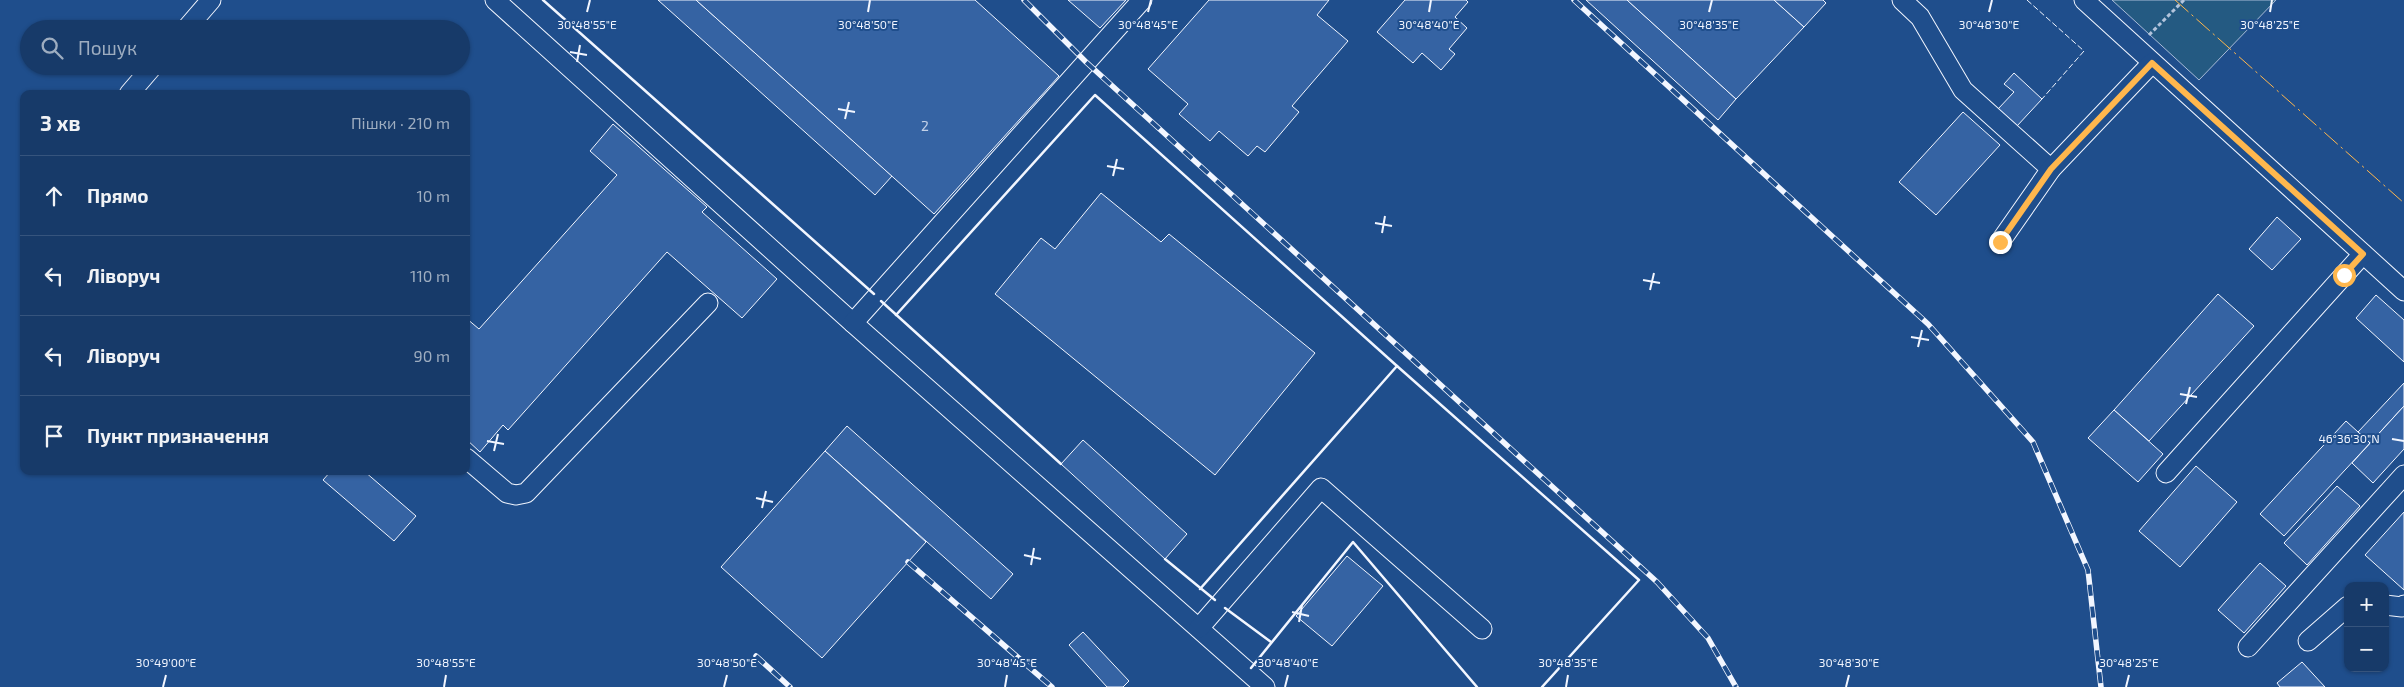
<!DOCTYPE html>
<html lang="uk">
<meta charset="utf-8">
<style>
:root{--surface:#173a69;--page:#244571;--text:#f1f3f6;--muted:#9eadc0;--line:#36547d}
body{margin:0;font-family:"Exo 2",sans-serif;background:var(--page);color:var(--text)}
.controls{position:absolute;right:15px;bottom:15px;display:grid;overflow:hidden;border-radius:10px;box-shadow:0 1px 4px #0004}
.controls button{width:45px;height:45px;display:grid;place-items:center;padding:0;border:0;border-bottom:1px solid var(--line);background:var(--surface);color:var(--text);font:25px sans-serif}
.stop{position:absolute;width:15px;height:15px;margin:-11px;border:4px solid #ffb74d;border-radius:50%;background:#fff}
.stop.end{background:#ffb74d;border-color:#fff;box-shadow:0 1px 5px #0008}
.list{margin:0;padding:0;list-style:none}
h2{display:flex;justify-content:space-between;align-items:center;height:65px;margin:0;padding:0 20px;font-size:21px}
h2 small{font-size:16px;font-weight:400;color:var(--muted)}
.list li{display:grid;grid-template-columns:32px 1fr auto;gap:15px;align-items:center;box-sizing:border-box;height:80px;padding:0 20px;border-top:1px solid var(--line)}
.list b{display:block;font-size:19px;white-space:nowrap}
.list em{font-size:16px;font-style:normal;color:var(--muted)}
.icon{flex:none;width:28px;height:28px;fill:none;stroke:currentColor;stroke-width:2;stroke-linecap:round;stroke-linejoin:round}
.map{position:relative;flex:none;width:2404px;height:687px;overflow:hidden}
.search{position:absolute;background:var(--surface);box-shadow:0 1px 4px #0004;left:20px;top:20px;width:450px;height:55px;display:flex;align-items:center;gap:12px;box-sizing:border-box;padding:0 18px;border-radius:28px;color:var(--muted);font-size:19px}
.panel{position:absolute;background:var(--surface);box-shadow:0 1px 4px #0004;left:20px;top:90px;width:450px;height:385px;border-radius:10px}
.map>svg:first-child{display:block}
</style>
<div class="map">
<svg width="2404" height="687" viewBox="0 0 2404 687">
<rect width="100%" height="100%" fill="#1f4e8c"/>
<!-- green -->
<path fill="#245a82" stroke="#a8bbd7" d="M2112,0H2276L2199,80Z"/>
<!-- building -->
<g fill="#3563a3" stroke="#f2f6ff">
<path d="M658,0H696L892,176L875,195Z"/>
<path d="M696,0H975L1059,76L934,214Z"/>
<path d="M1068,0H1126L1100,28Z"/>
<path d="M1209,0H1329L1317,15L1348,41L1292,106L1299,112L1265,152L1257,146L1248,156L1219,131L1210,141L1179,114L1188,104L1148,69Z"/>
<path d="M1405,0H1466L1468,2L1455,17L1467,28L1449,49L1455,54L1441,70L1422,53L1413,63L1377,32Z"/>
<path d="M1586,0H1627L1736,99L1718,120Z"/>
<path d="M1627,0H1774L1804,27L1736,99Z"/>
<path d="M1774,0H1823L1826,3L1804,27Z"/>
<path d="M2014,73L2042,99L2017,126L1998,109L2014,92L2004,84Z"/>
<path d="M1963,112L2000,145L1936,215L1899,182Z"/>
<path d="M613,124L707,207L702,212L777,279L742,318L667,252L508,430L503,425L480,452L466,439V318L479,329L617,175L590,151Z"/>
<path d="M1101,193L1161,242L1169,234L1315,353L1215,475L995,294L1041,238L1055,249Z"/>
<path d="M2277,217L2301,239L2272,270L2249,249Z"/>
<path d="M2218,294L2254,326L2149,441L2114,410Z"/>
<path d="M2376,295L2404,320V362L2356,318Z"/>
<path d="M2404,383V406L2370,443L2358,432Z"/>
<path d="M2404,406V449L2373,483L2352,463Z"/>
<path d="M2114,410L2163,454L2138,482L2088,438Z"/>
<path d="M2346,421L2370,443L2284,536L2260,514Z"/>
<path d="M847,426L1013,574L991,599L825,451Z"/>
<path d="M1083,440L1187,534L1165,559L1061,464Z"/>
<path d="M825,451L926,542L822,658L721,567Z"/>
<path d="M2196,466L2237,502L2180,567L2139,531Z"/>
<path d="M331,471H364L416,516L394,541L323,480Z"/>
<path d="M2337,486L2360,506L2307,565L2284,543Z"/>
<path d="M2404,512V590L2365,555Z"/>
<path d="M1347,556L1383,586L1332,646L1296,616Z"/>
<path d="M2260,563L2286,586L2244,633L2218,610Z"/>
<path d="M1083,632L1129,681L1123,687H1107L1069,645Z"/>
<path d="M2302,662L2325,687H2280L2277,683Z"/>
</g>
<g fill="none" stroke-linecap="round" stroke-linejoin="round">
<defs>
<g id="minor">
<path d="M495,0L853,323L1265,687"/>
<path d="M1902,0L1920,17L1963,90L2051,169"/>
<path d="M2084,0L2404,291"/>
<path d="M186,29L211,0"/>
<path d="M129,94L153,66"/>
<path d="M2000,242L2051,169L2152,63"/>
<path d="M853,323L1142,0"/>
<path d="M466,458L507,493L516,495L526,493L708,303"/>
<path d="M2166,473L2363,254"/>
<path d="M2385,605L2402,607L2404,605"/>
<path d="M1199,628L1321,488L1482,629"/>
<path d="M2308,641L2348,606"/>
<path d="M2248,647L2404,475"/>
</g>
</defs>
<!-- minor casing -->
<use href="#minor" stroke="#f2f6ff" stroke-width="21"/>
<!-- path -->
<path stroke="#b3c4dc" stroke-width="3" stroke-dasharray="4 2.5" stroke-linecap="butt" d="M2149,35L2184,0"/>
<!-- minor -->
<use href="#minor" stroke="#1f4e8c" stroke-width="19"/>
<defs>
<g id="rail">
<path d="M1024,0L1086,62L1657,582L1708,638L1736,687"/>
<path d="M1574,0L1928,324L2033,442L2088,570L2101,687"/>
<path d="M908,562L1052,687"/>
<path d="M756,656L790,687"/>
</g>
</defs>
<!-- rail casing -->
<use href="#rail" stroke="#f2f6ff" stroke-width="5.5"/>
<!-- rail -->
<use href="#rail" stroke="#1f4e8c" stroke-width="4" stroke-dasharray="11" stroke-linecap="butt"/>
<!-- fence -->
<path stroke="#f2f6ff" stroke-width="1" stroke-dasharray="6 2.5" stroke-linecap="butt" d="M2027,0L2084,51L2042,99"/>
<!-- wall -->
<g stroke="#f2f6ff" stroke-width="2.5">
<path d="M543,0L874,294"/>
<path d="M881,301L1061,464"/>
<path d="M896,315L1095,95L1397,366"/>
<path d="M1165,559L1215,600"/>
<path d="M1200,589L1397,366L1639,580L1542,687"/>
<path d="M1225,608L1271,642"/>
<path d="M1251,668L1353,542L1477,687"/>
</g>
<!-- power -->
<path stroke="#ffb74d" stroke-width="1" stroke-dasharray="18 4 2.5 4" stroke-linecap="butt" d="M2175,0L2404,203"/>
</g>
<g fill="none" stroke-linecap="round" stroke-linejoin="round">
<!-- route -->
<path stroke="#ffb74d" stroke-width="6" d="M2000,242L2051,169L2152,63L2363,254L2344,275"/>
</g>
<!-- ticks -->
<path fill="none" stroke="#f2f6ff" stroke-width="2" d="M587,12L590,0M868,12L870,0M1148,12L1151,0M1429,12L1431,0M1709,12L1712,0M1989,12L1992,0M2270,12L2272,0M570,52L587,55M577,62L580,45M838,109L855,112M845,119L849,102M1107,166L1124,169M1113,176L1117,159M1375,223L1392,226M1382,233L1385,216M1643,280L1660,283M1650,290L1654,273M1911,337L1929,340M1918,347L1922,330M2180,394L2197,397M2186,404L2190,387M2392,439L2404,441M487,441L504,444M494,451L498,434M756,498L773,502M762,508L766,491M1024,555L1041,559M1031,565L1034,548M1292,612L1309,616M1299,622L1302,605M163,687L166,675M444,687L446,675M724,687L727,675M1005,687L1007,675M1285,687L1288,675M1566,687L1568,675M1846,687L1849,675M2126,687L2129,675"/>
<g text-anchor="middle" stroke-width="4" stroke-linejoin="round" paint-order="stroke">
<!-- number labels -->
<g font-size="14" fill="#c3d1e8">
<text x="925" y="131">2</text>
</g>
</g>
<g font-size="12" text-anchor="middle" fill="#f2f6ff" stroke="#1f4e8c" stroke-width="4" stroke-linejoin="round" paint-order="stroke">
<text x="587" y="29">30°48'55"E</text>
<text x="868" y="29">30°48'50"E</text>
<text x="1148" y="29">30°48'45"E</text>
<text x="1429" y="29">30°48'40"E</text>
<text x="1709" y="29">30°48'35"E</text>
<text x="1989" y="29">30°48'30"E</text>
<text x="2270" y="29">30°48'25"E</text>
<text x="2349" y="443">46°36'30"N</text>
<text x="166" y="667">30°49'00"E</text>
<text x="446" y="667">30°48'55"E</text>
<text x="727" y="667">30°48'50"E</text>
<text x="1007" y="667">30°48'45"E</text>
<text x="1288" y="667">30°48'40"E</text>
<text x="1568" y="667">30°48'35"E</text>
<text x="1849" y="667">30°48'30"E</text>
<text x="2129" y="667">30°48'25"E</text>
</g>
</svg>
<div class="controls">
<button>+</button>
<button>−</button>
</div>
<div class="stop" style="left:2344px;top:275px"></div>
<div class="stop end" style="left:2000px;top:242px"></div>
<div class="search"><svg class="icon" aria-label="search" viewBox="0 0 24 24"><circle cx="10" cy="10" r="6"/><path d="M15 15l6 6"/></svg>Пошук</div>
<section class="panel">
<h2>3 хв<small>Пішки · 210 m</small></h2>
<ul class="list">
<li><svg class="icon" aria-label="ahead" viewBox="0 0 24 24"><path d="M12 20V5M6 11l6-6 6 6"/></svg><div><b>Прямо</b></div><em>10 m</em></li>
<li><svg class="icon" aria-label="left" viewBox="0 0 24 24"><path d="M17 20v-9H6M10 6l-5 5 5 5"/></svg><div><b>Ліворуч</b></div><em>110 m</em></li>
<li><svg class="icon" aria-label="left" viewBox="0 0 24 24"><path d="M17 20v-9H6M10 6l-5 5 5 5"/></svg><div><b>Ліворуч</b></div><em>90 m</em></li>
<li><svg class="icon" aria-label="arrive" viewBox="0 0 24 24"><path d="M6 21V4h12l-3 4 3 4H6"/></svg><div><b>Пункт призначення</b></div></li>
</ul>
</section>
</div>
